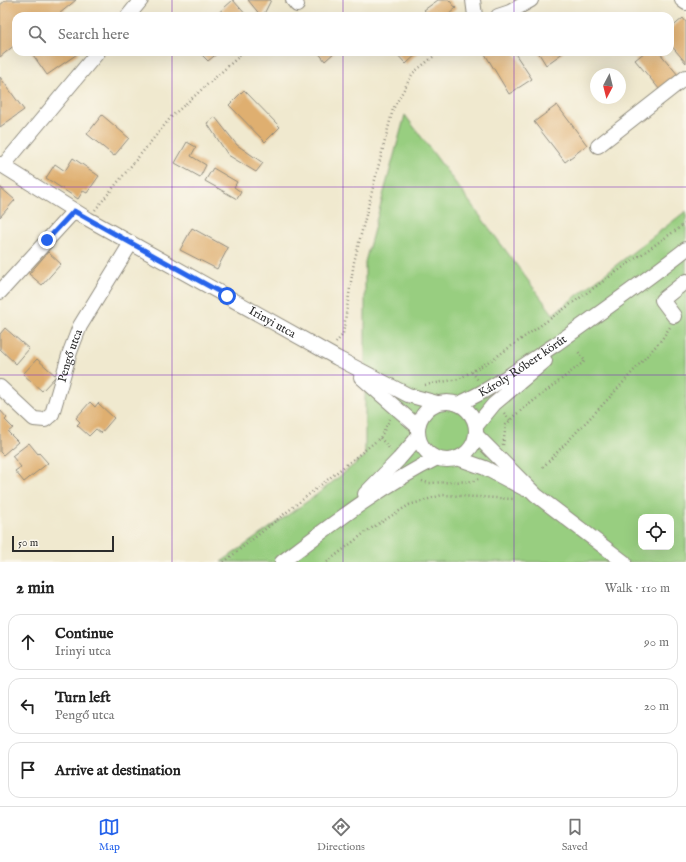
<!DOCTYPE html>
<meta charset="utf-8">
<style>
:root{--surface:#fff;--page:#f6f6f6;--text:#222;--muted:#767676;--line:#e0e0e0;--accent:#2563eb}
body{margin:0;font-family:"IM FELL English",serif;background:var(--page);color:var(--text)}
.controls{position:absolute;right:12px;bottom:12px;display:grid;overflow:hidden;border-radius:8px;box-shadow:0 4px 16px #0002}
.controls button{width:36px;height:36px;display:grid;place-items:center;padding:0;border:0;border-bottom:1px solid var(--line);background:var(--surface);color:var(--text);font:20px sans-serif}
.compass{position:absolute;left:590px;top:68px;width:36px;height:36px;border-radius:50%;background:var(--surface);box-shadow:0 4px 16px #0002;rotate:187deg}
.scale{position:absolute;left:12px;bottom:10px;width:102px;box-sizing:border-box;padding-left:4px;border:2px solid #2b2b2b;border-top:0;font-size:11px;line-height:14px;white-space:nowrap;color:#2b2b2b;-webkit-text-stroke:3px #fbf7ec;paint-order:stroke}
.stop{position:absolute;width:12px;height:12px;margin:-9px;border:3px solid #2563eb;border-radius:50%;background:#fff}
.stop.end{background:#2563eb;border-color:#fff;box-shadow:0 1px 4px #0008}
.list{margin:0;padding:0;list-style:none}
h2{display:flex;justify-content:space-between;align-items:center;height:52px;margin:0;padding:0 16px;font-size:17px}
h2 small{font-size:13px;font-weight:400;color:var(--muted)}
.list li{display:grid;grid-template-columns:26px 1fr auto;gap:12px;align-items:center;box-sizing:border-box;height:56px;margin:0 8px 8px;padding:0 8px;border:1px solid var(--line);border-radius:12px}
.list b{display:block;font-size:15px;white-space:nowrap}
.list p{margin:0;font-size:13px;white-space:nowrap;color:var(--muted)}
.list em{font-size:13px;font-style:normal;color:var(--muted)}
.icon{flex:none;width:22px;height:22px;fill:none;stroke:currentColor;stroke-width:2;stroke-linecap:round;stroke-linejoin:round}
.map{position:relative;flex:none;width:686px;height:562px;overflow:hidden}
.search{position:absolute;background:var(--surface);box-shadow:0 4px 16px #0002;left:12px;right:12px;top:12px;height:44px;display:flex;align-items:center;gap:10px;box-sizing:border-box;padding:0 14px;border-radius:12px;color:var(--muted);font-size:15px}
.sheet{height:244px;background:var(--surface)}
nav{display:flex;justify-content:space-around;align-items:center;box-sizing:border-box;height:56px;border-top:1px solid var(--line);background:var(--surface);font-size:11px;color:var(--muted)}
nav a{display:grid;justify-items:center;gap:2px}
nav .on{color:var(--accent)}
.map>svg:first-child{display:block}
</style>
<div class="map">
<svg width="686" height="562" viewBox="0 0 686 562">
<rect width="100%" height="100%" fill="#fbf7ec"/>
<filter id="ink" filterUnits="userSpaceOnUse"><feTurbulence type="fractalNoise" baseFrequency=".025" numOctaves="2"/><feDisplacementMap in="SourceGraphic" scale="8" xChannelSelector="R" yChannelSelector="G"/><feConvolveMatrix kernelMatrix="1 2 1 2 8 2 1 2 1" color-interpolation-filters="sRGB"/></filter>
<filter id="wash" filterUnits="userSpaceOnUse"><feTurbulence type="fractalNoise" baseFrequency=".012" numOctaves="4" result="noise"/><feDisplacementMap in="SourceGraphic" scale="16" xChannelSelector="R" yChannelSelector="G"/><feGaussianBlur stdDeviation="0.9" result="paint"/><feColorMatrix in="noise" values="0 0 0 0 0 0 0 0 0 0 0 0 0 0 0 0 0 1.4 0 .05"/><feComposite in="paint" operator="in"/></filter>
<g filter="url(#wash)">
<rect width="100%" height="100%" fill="#f0e9cf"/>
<!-- green -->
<path fill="#98ce80" stroke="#627c56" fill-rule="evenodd" d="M405,115L553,314L686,211V562H221L315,496L365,456V262ZM641,517H671V547H641Z"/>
<g id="blocks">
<!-- building -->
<g fill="#dfaf70">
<path d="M6,0H76L59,14L60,16H16V44L0,57V5Z"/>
<path d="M233,0L247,16H215Z"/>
<path d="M248,0H271L263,16H261Z"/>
<path d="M438,0H449L456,8L447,16H436L434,14L430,16L424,10Z"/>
<path d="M683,18L686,22V63L670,44V29Z"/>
<path d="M31,52H80L47,75Z"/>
<path d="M199,52H219L208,61Z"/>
<path d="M318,52H335L325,61Z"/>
<path d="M395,52H419L406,64Z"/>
<path d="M488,52H514L532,79L509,94L485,54Z"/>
<path d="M538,52H564L546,65Z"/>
<path d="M645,52H659L678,75L660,90L635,60Z"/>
<path d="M0,77L24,110L0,127Z"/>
<path d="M244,90L280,127L265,142L229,105Z"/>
<path d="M557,105L587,145L565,162L534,122Z"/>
<path d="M102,115L129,138L114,156L87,134Z"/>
<path d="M215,117L237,145L263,163L256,172L228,155L207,123Z"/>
<path d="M187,142L196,147L191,156L206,165L200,177L175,163Z"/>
<path d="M73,158L99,176L87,193L83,191L78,199L46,178L55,164L65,171Z"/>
<path d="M213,168L237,182L234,187L241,192L237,199L205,181Z"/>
<path d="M0,187L15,200L0,217Z"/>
<path d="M192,228L228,248L217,269L180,250Z"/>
<path d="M48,252L61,264L42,285L29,274Z"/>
<path d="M5,328L29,349L16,364L0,349V334Z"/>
<path d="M37,359L56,376L42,391L23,374Z"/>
<path d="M90,402L95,407L98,403L114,418L101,433L96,429L89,436L77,425L80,422L76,418Z"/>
<path d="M0,410L7,418L5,420L13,428L8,432L18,442L3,455L0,452Z"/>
<path d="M29,443L38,454L39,453L48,463L24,482L15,471L21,467L12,456Z"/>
</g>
</g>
</g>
<g filter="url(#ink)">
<use href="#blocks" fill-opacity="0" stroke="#8e8a7d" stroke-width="1"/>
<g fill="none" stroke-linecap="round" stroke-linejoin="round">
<defs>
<g id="minor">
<path d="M293,0L297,5"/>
<path d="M473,0L475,16"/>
<path d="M682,0L686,3"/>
<path d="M128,16L141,0"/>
<path d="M498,16L510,12L531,0"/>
<path d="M598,146L686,77"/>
<path id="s1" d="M0,164L88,219L337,358L408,395L437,403"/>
<path d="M3,166L98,52"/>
<path d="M0,292L74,211"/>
<path d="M674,316L662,300L686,281"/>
<path d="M361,377L418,427"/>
<path id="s2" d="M0,387L34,419L45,420L52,414L70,352L80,326L131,243"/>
<circle cx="447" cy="431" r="29"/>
<path id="s3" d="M458,404C493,389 524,365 556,344C600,313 644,282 686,249"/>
<path d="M476,426L494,404L545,361"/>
<path d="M476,435L536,495L624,562"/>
<path d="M457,458L485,468L525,489"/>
<path d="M365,494L399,459L418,437"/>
<path d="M282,562C331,525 381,486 437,458"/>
</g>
</defs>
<!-- minor casing -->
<use href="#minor" stroke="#8e8a7d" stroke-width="16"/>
<!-- path -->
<g stroke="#8e8a7d" stroke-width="2.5" stroke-dasharray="1 3" stroke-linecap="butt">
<path d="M95,210L172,116L244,52"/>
<path d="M336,343L343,334L354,262L393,109L413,73L439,52"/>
<path d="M472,372L478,380"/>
<path d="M425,385L459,379L493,359L686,223"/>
<path d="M504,413L510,420"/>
<path d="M380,438L391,450"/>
<path d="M503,445L506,425L514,416L585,361L577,350"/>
<path d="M543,467L611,396L662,339L670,327"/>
<path d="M422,481L428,483L475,481L478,479"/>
<path d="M224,562L380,438L390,419"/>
<path d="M327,562L367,531L409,505L442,495L514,499"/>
</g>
<!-- minor -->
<use href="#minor" stroke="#fff" stroke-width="14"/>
</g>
</g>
<g fill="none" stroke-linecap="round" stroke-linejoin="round" filter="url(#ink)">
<!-- route -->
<path stroke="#2563eb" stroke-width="5" d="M47,240L74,211L131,243L227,296"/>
</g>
<!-- grid -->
<path fill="none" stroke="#7b2cbf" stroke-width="1" stroke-opacity="0.55" d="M172,0V16M343,0V16M514,0V16M172,52V562M343,52V562M514,52V562M0,187H686M0,375H686"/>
<g text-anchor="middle" stroke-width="4" stroke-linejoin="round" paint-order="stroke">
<!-- street labels -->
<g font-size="12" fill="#2b2b2b" stroke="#fbf7ec">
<text dy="4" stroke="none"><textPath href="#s1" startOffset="315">Irinyi utca</textPath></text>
<text dy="4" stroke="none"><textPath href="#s2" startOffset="128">Pengő utca</textPath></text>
<text dy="4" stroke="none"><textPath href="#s3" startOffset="75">Károly Róbert körút</textPath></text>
</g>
</g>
</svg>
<div class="controls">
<button><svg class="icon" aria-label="locate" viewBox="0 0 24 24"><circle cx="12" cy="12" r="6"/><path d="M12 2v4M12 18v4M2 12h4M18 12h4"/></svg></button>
</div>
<svg class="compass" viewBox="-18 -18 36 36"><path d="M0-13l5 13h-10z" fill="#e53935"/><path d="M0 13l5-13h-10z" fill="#767676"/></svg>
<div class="scale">50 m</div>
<div class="stop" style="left:227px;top:296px"></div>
<div class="stop end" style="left:47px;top:240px"></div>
<div class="search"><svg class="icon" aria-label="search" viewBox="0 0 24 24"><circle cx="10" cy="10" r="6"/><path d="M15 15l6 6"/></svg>Search here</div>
</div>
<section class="sheet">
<h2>2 min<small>Walk · 110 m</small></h2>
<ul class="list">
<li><svg class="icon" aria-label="ahead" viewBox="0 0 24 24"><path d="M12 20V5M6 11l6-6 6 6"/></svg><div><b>Continue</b><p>Irinyi utca</p></div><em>90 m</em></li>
<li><svg class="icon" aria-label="left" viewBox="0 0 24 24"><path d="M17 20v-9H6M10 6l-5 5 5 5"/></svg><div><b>Turn left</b><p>Pengő utca</p></div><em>20 m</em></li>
<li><svg class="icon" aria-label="arrive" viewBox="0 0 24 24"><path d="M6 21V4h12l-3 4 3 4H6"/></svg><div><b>Arrive at destination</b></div></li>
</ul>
</section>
<nav>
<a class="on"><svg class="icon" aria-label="map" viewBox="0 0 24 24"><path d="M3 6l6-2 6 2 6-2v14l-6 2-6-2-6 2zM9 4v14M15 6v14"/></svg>Map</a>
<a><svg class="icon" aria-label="directions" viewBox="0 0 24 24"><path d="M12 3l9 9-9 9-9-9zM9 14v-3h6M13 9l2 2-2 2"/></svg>Directions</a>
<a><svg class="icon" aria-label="saved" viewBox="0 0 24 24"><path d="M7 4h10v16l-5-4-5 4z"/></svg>Saved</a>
</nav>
